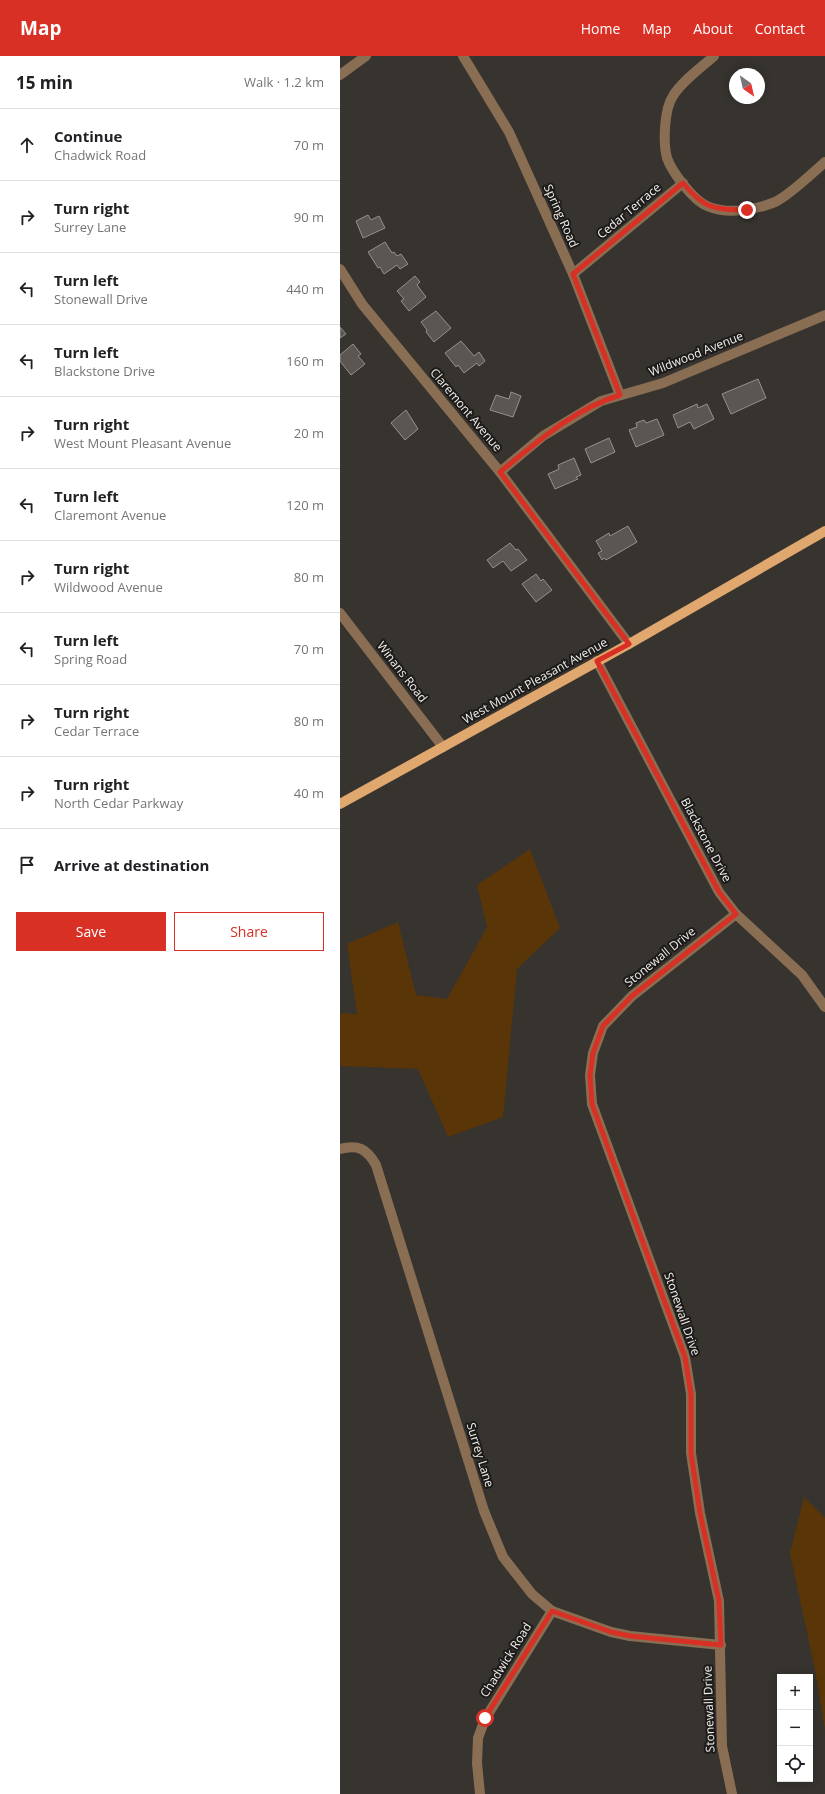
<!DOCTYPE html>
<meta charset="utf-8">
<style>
:root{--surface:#fff;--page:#f2f2f2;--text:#202124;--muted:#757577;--line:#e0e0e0;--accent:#d93025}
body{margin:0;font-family:"Open Sans",sans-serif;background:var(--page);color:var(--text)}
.controls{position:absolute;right:12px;bottom:12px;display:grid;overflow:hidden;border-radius:0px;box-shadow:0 2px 10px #0003}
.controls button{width:36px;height:36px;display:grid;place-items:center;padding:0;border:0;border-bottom:1px solid var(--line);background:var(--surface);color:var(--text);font:20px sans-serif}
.compass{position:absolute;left:389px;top:12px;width:36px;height:36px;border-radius:50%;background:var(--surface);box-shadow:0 2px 10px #0003;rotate:146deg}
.stop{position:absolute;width:12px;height:12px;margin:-9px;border:3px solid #d93025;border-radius:50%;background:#fff}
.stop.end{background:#d93025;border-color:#fff;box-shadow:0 1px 4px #0008}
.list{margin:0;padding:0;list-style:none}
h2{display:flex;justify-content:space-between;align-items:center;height:52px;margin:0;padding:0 16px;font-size:17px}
h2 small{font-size:13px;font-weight:400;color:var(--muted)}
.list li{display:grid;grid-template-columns:26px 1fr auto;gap:12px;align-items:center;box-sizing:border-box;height:72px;padding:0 16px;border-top:1px solid var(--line)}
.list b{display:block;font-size:15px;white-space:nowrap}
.list p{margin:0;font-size:13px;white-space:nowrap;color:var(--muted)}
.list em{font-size:13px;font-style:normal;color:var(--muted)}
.actions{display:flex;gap:8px;padding:12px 16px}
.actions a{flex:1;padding:9px 0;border:1px solid var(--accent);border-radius:0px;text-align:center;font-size:14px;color:var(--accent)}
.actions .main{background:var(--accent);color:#fff}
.icon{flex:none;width:22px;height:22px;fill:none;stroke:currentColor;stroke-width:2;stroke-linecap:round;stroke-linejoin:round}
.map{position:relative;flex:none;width:485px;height:1738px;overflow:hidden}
header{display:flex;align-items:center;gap:24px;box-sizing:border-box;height:56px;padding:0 20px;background:var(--accent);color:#fff}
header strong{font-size:19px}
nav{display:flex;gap:22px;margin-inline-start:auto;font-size:14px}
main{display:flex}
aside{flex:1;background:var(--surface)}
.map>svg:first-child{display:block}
</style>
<header>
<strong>Map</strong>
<nav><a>Home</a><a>Map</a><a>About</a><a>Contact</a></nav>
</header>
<main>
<aside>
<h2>15 min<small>Walk · 1.2 km</small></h2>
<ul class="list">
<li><svg class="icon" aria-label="ahead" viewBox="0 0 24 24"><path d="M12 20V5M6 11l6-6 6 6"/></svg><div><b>Continue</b><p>Chadwick Road</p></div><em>70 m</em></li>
<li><svg class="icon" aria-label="right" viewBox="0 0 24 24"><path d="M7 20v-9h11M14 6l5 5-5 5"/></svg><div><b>Turn right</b><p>Surrey Lane</p></div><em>90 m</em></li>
<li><svg class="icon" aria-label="left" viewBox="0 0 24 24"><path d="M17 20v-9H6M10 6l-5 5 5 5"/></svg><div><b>Turn left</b><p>Stonewall Drive</p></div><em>440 m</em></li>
<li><svg class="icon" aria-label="left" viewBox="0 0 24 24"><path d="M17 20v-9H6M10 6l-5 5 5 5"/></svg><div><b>Turn left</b><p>Blackstone Drive</p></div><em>160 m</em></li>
<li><svg class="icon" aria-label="right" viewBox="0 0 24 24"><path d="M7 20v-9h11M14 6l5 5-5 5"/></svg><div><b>Turn right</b><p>West Mount Pleasant Avenue</p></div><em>20 m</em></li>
<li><svg class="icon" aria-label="left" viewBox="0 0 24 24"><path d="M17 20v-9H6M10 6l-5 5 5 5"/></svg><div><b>Turn left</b><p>Claremont Avenue</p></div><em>120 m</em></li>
<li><svg class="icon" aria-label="right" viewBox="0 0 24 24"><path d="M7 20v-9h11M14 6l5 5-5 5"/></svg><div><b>Turn right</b><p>Wildwood Avenue</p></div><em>80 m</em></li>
<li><svg class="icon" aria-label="left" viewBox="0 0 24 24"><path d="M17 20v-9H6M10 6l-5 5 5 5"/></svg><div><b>Turn left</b><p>Spring Road</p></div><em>70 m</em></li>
<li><svg class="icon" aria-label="right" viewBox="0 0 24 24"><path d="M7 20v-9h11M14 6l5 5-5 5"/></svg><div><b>Turn right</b><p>Cedar Terrace</p></div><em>80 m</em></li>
<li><svg class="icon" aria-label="right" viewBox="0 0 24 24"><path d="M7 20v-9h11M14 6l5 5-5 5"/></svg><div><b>Turn right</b><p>North Cedar Parkway</p></div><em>40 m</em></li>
<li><svg class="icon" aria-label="arrive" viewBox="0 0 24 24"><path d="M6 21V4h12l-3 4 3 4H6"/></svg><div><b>Arrive at destination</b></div></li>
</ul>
<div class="actions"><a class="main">Save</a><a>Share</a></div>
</aside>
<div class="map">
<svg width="485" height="1738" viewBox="0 0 485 1738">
<rect width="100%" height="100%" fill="#37332f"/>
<!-- green -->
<g fill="#593508">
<path d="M190,793L220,872L177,913L163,1061L108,1081L78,1013L0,1010V957L17,958L7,888L58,866L76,939L107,943L147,871L137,829Z"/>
<path d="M464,1441L485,1462V1674L475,1614L450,1497Z"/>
</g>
<!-- building -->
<g fill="#5b5652" stroke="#96918d">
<path d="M28,159L31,164L39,160L45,172L23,182L16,165Z"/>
<path d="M45,186L52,197L54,196L57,200L61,198L68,208L60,213L57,209L44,218L40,211L38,212L28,196Z"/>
<path d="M75,220L80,226L77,229L86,241L69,255L61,245L64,243L57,235Z"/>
<path d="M96,255L111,272L94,286L86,276L87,274L81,266Z"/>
<path d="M0,271L6,278L0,282Z"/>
<path d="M121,285L134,300L139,296L145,305L139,310L137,307L124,317L118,309L116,311L105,297Z"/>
<path d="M13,288L21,298L18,300L25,308L11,319L0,305V299Z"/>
<path d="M418,323L426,342L391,358L382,338Z"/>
<path d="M171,336L181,340L173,361L150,354L156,339L169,343Z"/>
<path d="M357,348L358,352L367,348L374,363L354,373L350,366L338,372L333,359Z"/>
<path d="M66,354L78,373L65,384L51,367Z"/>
<path d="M317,363L324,379L296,391L289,374L297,371L296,367L304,364L306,367Z"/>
<path d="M269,382L275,396L251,407L245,393Z"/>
<path d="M234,402L241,419L236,421L238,423L215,433L208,418L219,413L218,409Z"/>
<path d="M288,470L297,486L266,504L264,502L262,504L258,497L262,495L256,485L269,477L270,480Z"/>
<path d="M170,487L176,494L178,493L187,504L171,515L163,505L153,512L147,504Z"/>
<path d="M196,518L201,525L203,523L212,534L196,546L182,528Z"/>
</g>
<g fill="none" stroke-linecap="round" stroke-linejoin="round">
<!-- minor -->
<g stroke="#8a6e53" stroke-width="10">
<path d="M123,0L169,76L233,218L280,339"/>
<path d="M374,0C362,11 341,26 333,40C324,53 323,87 327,102C332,116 353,144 367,150C388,159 415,154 435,146C447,141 474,116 485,106"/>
<path d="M0,19L26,0"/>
<path d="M0,213L22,248L160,416L289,588"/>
<path d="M233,218L343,127"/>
<path d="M160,416L203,380L261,345L323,327L485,259"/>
<path d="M0,557L103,691"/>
<path d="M257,605L379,836L396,858L462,919L485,951"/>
<path d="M0,1093C18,1088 27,1093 36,1109L144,1455L163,1501L192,1538L212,1555L271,1576L290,1580L381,1589"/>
<path d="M140,1738L137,1707L138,1682L145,1663L212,1555"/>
<path d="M392,1738L382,1690L379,1545L360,1457L351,1397V1338L345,1301L252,1048L250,1019L253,997L263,970L292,940L396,858"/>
</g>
<!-- major -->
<path stroke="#e0a76e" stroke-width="10" d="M0,748L289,588L485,475"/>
</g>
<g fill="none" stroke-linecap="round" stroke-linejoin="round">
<!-- route -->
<path stroke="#d93025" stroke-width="5" d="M145,1662L212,1555L271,1576L290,1580L381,1589L379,1545L360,1457L351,1397V1338L345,1301L252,1048L250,1019L253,997L263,970L292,940L396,858L379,836L257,605L289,588L160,416C197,386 234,353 280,339L233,218L343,127C365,154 374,153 407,154"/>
</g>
<g text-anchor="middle" stroke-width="4" stroke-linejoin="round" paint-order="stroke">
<!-- street labels -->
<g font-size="12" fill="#f2efed" stroke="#1d1b19">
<text transform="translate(289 155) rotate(-40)" y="4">Cedar Terrace</text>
<text transform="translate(221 160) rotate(66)" y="4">Spring Road</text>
<text transform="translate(356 298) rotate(-22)" y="4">Wildwood Avenue</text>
<text transform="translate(126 354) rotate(50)" y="4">Claremont Avenue</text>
<text transform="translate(62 616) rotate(52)" y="4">Winans Road</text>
<text transform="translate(195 625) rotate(-29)" y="4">West Mount Pleasant Avenue</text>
<text transform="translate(366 784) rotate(62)" y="4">Blackstone Drive</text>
<text transform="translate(320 901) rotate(-39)" y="4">Stonewall Drive</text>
<text transform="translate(342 1258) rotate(71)" y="4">Stonewall Drive</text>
<text transform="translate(140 1399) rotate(73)" y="4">Surrey Lane</text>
<text transform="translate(166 1604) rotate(-58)" y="4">Chadwick Road</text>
<text transform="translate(369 1653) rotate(-92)" y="4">Stonewall Drive</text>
</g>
</g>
</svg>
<div class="controls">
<button>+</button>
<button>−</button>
<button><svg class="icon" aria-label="locate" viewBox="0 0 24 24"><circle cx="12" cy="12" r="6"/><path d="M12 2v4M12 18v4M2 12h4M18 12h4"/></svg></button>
</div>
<svg class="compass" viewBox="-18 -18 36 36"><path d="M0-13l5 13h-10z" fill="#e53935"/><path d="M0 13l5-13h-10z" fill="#757577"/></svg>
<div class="stop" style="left:145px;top:1662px"></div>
<div class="stop end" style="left:407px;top:154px"></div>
</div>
</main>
